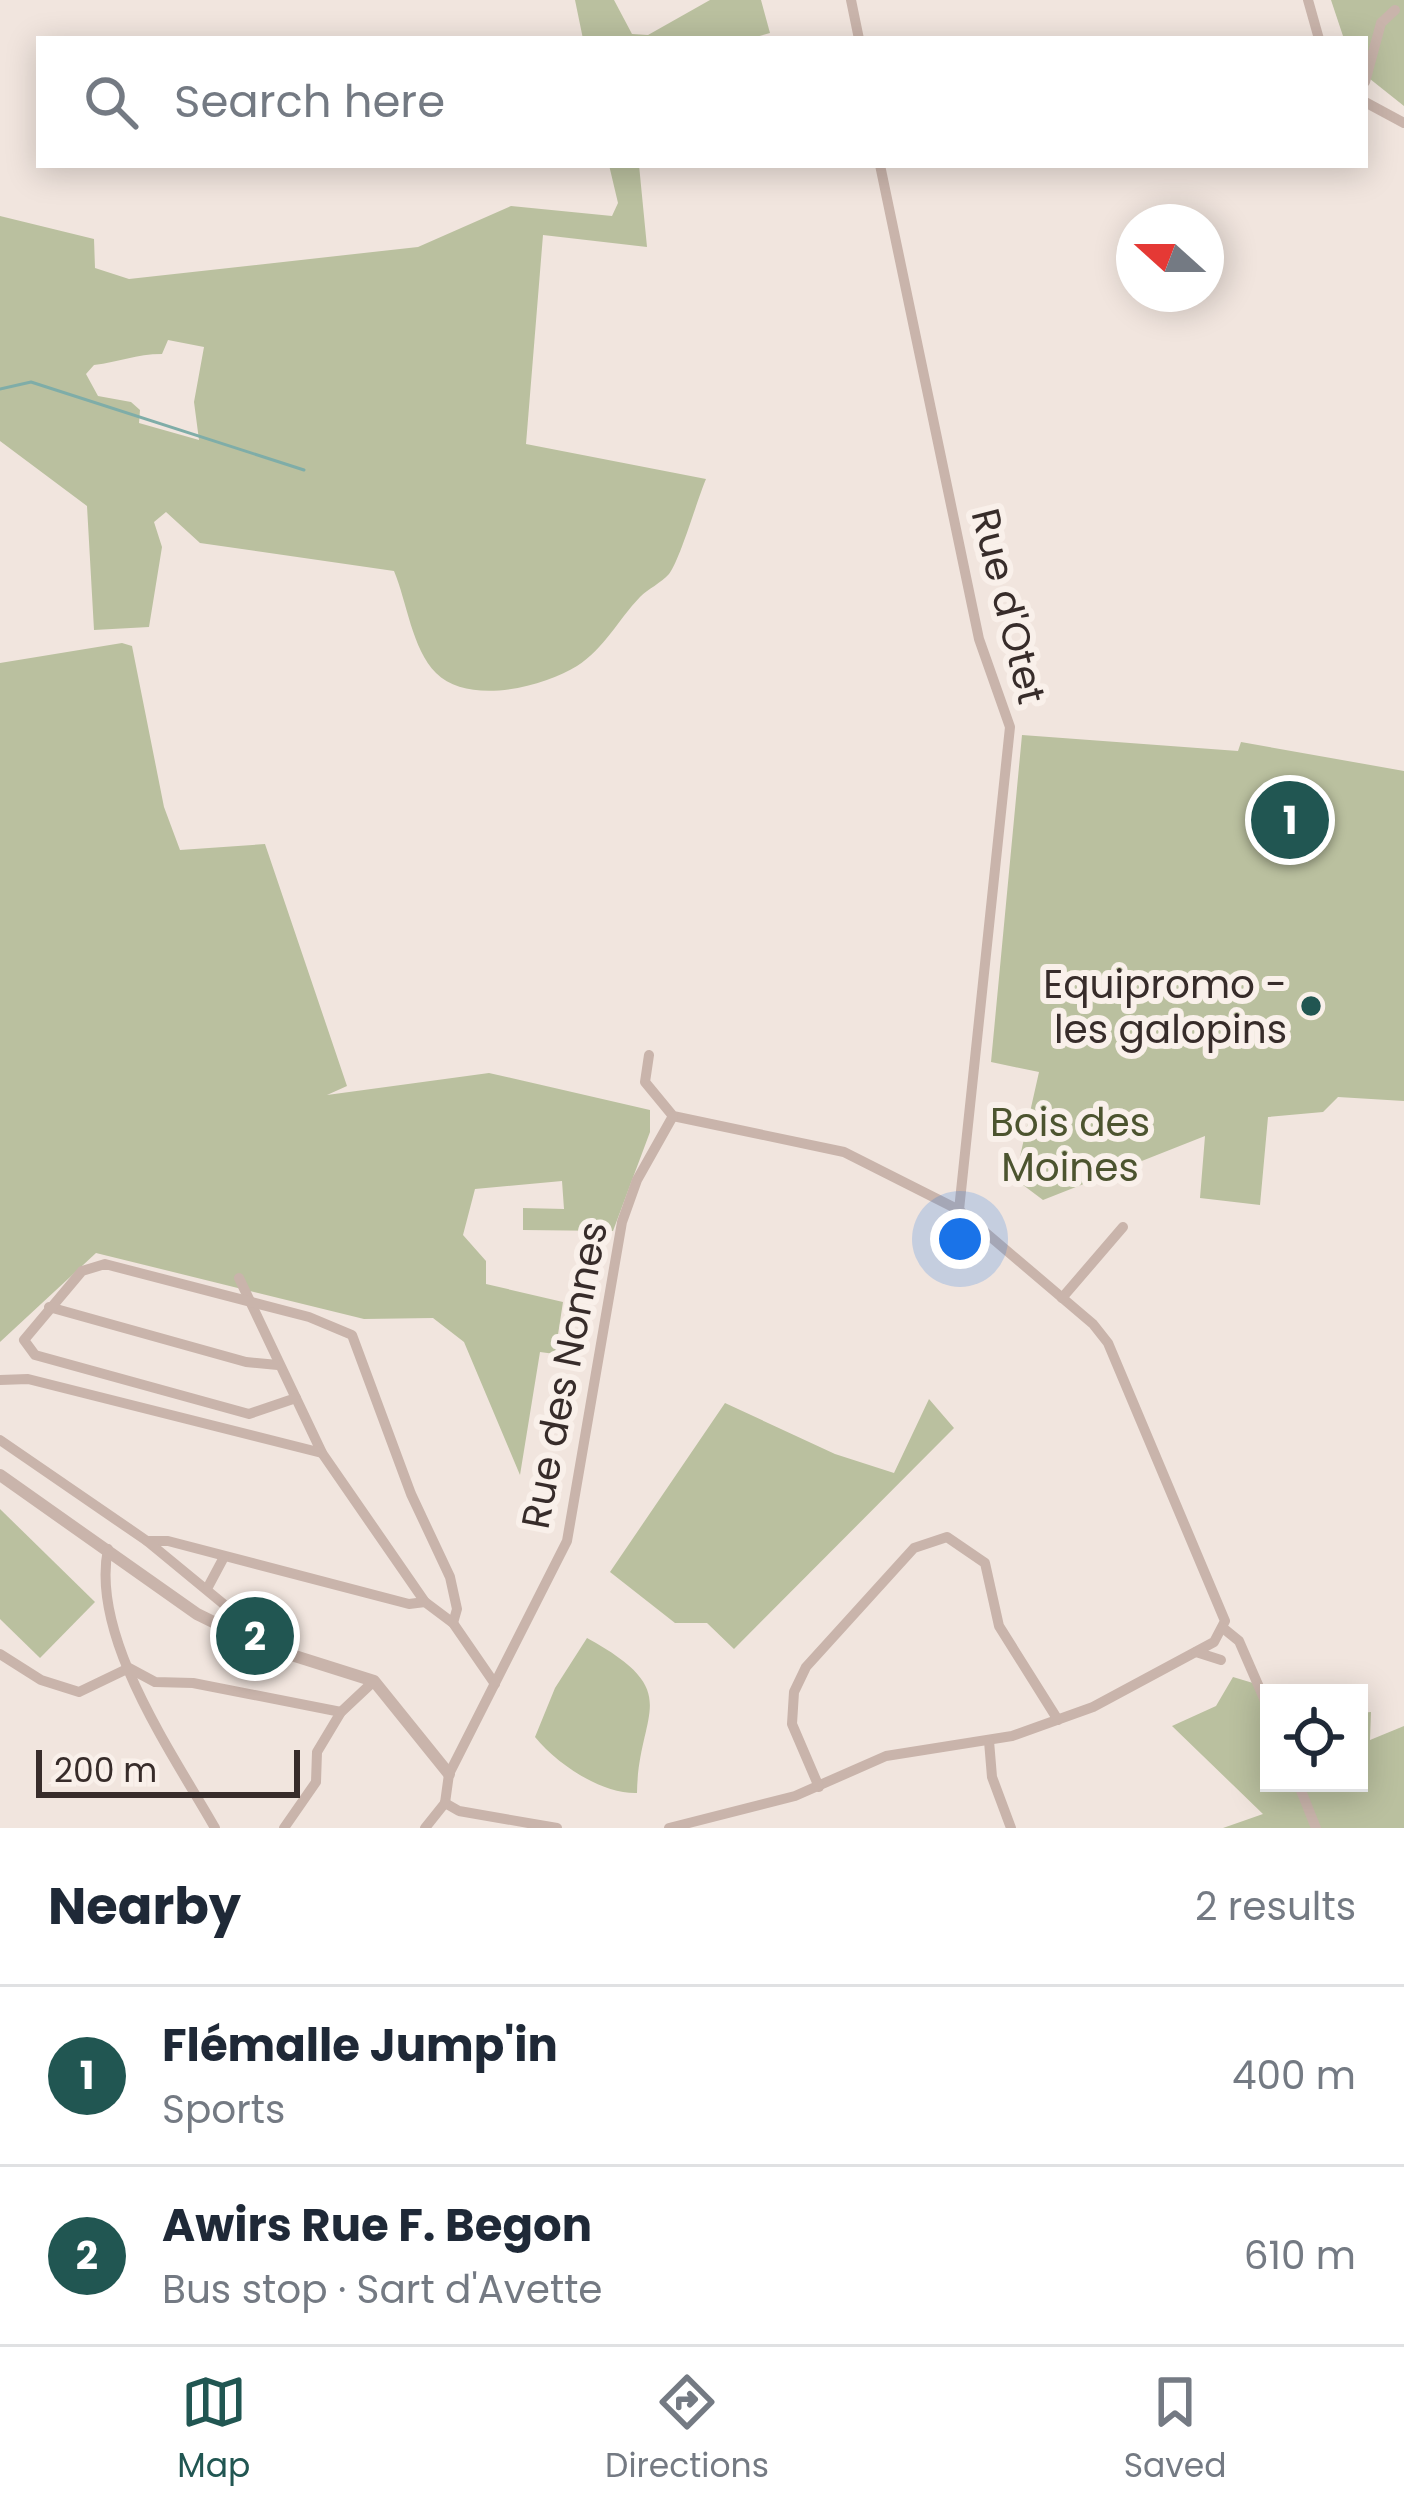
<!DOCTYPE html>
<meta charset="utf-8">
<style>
:root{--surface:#fff;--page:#f6f6f7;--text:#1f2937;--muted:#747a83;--line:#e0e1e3;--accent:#215652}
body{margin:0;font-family:Poppins,sans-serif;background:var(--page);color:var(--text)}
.controls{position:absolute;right:36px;bottom:36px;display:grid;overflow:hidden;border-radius:0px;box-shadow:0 6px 30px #0003}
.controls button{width:108px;height:108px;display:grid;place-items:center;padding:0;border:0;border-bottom:3px solid var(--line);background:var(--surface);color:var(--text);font:60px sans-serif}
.compass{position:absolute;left:1116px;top:204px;width:108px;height:108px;border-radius:50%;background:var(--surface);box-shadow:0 6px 30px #0003;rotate:291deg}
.scale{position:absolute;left:36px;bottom:30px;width:264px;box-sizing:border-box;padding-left:12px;border:6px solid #372c2a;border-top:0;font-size:33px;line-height:42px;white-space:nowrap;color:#372c2a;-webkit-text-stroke:9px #f9f0ea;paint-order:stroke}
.you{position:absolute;left:960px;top:1239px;width:42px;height:42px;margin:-30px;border:9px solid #fff;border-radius:50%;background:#1a73e8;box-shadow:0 0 0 18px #1a73e833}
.badge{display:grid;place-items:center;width:78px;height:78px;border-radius:50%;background:var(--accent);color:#fff;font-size:39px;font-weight:700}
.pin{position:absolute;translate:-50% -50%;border:6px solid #fff;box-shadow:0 3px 12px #0006}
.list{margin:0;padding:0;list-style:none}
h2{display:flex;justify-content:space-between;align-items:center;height:156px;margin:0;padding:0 48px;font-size:51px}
h2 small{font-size:39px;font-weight:400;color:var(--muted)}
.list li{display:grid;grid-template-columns:78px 1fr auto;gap:36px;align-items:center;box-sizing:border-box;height:180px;padding:0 48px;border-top:3px solid var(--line)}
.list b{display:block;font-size:45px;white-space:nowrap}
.list p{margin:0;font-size:39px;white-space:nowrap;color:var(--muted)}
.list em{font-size:39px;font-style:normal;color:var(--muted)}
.icon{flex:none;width:66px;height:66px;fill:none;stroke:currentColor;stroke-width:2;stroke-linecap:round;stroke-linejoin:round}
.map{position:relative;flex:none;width:1404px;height:1828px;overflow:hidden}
.search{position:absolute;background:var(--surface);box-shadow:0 6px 30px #0003;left:36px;right:36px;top:36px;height:132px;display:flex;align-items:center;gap:30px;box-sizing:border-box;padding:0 42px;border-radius:0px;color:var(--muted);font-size:45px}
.sheet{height:516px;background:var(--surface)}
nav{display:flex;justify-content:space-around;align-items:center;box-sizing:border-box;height:168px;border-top:3px solid var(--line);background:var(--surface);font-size:33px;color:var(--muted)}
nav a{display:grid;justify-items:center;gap:6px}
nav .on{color:var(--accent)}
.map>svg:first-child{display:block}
</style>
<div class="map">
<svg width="1404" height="1828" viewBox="0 0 1404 1828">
<rect width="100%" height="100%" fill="#f1e5de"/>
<!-- green -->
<g fill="#bac09f" fill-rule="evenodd">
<path d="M575,0H614L632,34L648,35L710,0H761L770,33L749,39H583Z"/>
<path d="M1331,0H1404V106L1365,75V39H1344Z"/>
<path d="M609,165H639L647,247L543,235L526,444L706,479C697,500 680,560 669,574C661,583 648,589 640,597C618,620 604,649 577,666C543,687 469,706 436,673C412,649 407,602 394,571L200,543L166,512L154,522L162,547L149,627L94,630L87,506L0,441V216L94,239L95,268L129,279L418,247L511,206L612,216L618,203ZM168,340L204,347L194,402L199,440L139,423L140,410L131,402L98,396L86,374L94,365C119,362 136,354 162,354Z"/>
<path d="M122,643L132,646L164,807L180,850L265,844L347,1086L327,1095L489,1073L650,1110V1132L613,1231L523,1230V1208L564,1209L562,1181L475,1189L463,1235L486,1261V1284L563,1302L555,1354L540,1352L520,1475L464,1342L433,1318L364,1319L96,1253L0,1342V663Z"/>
<path d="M1022,735L1238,751L1241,742L1404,771V1101L1338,1097L1323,1112L1268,1117L1260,1205L1200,1198L1205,1136L1043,1200L1015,1179L1039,1072L991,1062Z"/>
<path d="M929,1399L954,1428L734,1649L707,1623H675L610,1572L725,1403L835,1454L894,1473Z"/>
<path d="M0,1509L95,1602L40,1658L0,1619Z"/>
<path d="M587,1638C687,1693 638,1710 637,1793C602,1794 558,1765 535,1737L555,1688Z"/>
<path d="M1233,1677L1286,1693H1269V1783H1359V1713L1371,1712L1370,1740L1404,1726V1828H1223L1263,1814L1172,1726L1216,1706Z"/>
</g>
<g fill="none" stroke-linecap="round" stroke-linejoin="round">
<!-- stream -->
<path stroke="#7fada8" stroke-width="3" d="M0,389L31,382L304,470"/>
<!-- minor -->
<g stroke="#c9b4ab" stroke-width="10">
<path d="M851,0L859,39"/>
<path d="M1308,0L1319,39"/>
<path d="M1365,82L1381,23L1395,10"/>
<path d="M1365,102L1404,123"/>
<path d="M880,165L979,639L1010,727L959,1210"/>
<path d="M649,1055L645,1082L673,1116L844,1152L959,1210L1093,1324L1108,1343L1225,1621L1214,1642L1093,1707L1012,1736L886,1756L795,1796L669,1828"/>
<path d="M239,1278L322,1453L425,1602L453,1623L495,1684"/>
<path d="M1062,1298L1123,1227"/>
<path d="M49,1307L246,1362L278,1365"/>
<path d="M0,1380L28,1379L322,1453"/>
<path d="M296,1398L249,1414L35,1355L24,1340L82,1271L105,1264L309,1317L352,1335L411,1494L450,1577L457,1609L453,1623"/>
<path d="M0,1440L147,1541H168L409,1604L425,1602"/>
<path d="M147,1541L283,1653"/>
<path d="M108,1549C90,1637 173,1754 215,1828"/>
<path d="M208,1587L224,1557"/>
<path d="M1223,1628L1239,1641L1269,1710"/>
<path d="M1196,1652L1221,1660"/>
<path d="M0,1654L41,1680L79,1692L129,1668L155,1682L193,1683L341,1712"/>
<path d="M989,1741L992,1777L1011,1828"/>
<path d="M1298,1783L1316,1828"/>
<path d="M819,1787L792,1724L794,1692L806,1667L914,1548L947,1537L985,1563L999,1626L1058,1720"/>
<path d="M445,1803L449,1774L567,1541L622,1222L637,1180L673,1116"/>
<path d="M445,1803L459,1811L557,1828"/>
<path d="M284,1828L316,1782L317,1752L341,1712L374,1681"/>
<path d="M425,1828L445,1803"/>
</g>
<!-- tertiary -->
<path stroke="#c9b4ab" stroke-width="12" d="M0,1475L197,1614L260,1645L374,1681L449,1774"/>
</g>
<!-- markers -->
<circle fill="#215652" stroke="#f9f0ea" stroke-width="4.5" cx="1311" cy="1006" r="12"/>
<g text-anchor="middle" stroke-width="12" stroke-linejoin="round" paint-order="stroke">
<!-- street labels -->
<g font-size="39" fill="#372c2a" stroke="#f9f0ea">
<text transform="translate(1009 606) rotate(76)" y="14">Rue d'Otet</text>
<text transform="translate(564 1375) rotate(-79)" y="14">Rue des Nonnes</text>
</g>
<!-- poi labels -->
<g font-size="39" fill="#372c2a" stroke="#f9f0ea" text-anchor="end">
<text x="1287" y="998">Equipromo -<tspan x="1287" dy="45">les galopins</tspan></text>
</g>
<!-- park labels -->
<g font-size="39" fill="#4c542f" stroke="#f9f0ea">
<text x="1070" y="1136">Bois des<tspan x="1070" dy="45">Moines</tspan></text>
</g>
</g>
</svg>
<div class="controls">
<button><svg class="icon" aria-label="locate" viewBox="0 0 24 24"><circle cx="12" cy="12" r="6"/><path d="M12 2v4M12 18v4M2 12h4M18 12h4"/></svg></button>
</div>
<svg class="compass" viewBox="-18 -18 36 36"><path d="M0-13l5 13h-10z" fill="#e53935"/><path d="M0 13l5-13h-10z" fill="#747a83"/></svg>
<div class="scale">200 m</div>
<div class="you"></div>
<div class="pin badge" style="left:1290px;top:820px">1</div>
<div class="pin badge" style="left:255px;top:1636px">2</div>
<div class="search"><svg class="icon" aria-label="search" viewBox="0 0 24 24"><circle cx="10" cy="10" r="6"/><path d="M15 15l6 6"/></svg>Search here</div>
</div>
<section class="sheet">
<h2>Nearby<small>2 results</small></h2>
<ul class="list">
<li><span class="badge">1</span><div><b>Flémalle Jump'in</b><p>Sports</p></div><em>400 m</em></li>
<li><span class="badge">2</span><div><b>Awirs Rue F. Begon</b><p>Bus stop · Sart d'Avette</p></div><em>610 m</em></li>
</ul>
</section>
<nav>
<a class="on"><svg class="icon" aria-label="map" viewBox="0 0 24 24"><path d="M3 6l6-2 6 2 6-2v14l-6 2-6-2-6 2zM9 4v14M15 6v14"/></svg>Map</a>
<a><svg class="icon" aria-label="directions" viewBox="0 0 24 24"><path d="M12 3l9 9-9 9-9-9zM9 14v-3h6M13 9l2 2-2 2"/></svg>Directions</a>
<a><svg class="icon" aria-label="saved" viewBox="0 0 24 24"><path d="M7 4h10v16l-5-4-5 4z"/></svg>Saved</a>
</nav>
